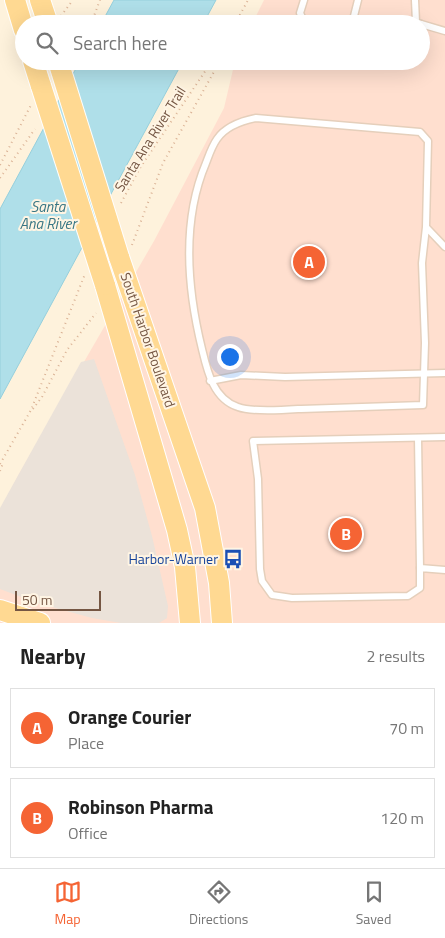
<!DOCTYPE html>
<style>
:root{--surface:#fff;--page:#f2f2f2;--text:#222;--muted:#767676;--line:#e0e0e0;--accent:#f56434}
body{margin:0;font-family:"Titillium Web",sans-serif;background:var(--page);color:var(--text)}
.scale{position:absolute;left:15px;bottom:12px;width:86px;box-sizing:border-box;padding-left:5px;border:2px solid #755643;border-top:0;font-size:14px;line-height:18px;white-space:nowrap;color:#755643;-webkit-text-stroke:4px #fff5e4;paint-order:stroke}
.you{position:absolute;left:229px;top:356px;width:18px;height:18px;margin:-12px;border:4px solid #fff;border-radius:50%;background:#1a73e8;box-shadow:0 0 0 8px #1a73e833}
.badge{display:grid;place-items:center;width:32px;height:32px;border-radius:50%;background:var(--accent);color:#fff;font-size:16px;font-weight:700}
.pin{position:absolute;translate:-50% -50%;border:2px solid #fff;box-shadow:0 1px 5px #0006}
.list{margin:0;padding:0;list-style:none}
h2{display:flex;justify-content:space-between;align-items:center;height:65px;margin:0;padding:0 20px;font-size:21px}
h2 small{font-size:16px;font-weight:400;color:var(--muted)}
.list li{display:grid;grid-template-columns:32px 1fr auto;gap:15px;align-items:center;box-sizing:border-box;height:80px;margin:0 10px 10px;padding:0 10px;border:1px solid var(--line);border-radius:0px}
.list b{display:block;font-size:19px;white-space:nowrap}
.list p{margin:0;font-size:16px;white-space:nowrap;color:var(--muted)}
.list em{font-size:16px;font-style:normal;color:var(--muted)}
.icon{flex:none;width:28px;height:28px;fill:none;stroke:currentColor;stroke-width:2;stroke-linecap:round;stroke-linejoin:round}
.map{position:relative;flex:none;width:445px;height:623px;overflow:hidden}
.search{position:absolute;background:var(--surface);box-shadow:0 5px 20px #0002;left:15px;right:15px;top:15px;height:55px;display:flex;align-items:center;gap:12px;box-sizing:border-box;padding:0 18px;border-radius:28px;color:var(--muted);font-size:19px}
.sheet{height:245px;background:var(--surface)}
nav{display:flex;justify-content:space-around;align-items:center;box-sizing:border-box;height:70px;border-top:1px solid var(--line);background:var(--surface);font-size:14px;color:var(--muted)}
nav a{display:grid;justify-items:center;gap:2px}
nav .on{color:var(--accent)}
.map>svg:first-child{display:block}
</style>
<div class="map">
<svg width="445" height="623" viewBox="0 0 445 623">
<rect width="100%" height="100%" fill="#fef2dc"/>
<!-- commercial -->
<path fill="#ffdfcf" d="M264,0H445V623H0V510L19,474L154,241L224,108L235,61H421V24H252Z"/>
<!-- industrial -->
<path fill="#ebe2d9" d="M94,359L135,475L152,536L168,606L167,618L159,623H121L92,618L37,603L0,589V508L81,362Z"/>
<!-- water -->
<g fill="#afdfe9" stroke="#95cfdc">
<path d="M114,0H216L203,24H101Z"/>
<path d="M80,61H183L0,399V209Z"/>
</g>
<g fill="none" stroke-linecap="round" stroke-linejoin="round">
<defs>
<g id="lane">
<path d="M304,0L300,13L305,24"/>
<path d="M415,0L416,22L421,24"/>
<path d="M352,24L358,0"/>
<path d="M421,24L445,31"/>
<path d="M426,227L422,263L425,343L423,405C382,406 340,408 298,409C284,410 251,412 238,407C213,399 207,370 202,349C187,288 181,222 206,163C209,155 212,146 217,139C226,126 241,121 256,118L420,132L428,141L426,227L445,247"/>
<path d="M210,381L241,375L285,377L445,373"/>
<path d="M445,437L253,441L258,479L260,569L262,581L272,595L292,598L408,596L420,588V568L445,570"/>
<path d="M418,438L420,568"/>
</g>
<g id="primary">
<path d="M15,0L24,30"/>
<path d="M40,0L48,24"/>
<path d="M33,61L41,86"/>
<path d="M119,257L205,508L219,583L222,623"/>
<path d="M105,285L177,530L185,567L190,623"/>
<path d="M0,610L40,623"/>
</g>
</defs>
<!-- lane casing -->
<use href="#lane" stroke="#e5cfbb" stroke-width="9"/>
<!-- primary casing -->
<use href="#primary" stroke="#fff" stroke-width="22"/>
<!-- path -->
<g stroke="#dab295" stroke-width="2" stroke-dasharray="1 4" stroke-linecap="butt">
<path d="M61,16L73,0"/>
<path d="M91,24L100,0"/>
<path d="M235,24L248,0"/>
<path d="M0,165L31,105"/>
<path d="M0,178L35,129"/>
<path d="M121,203L140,168L212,61"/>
<path d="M132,245L163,163L220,61"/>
<path d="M33,409L42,397L67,350L96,313"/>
<path d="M0,464L31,410L85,274"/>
<path d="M0,471L3,463"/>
</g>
<!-- lane -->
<use href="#lane" stroke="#fff" stroke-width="6"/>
<!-- primary -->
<use href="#primary" stroke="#ffd992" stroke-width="20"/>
<defs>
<g id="primary-bridge">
<path d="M58,61L119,257"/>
<path d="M41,86L105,285"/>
</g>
</defs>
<!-- primary-bridge casing -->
<use href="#primary-bridge" stroke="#fff" stroke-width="22" stroke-linecap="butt"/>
<!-- primary-bridge -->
<use href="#primary-bridge" stroke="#ffd992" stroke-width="20"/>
</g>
<!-- icons -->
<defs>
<symbol id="bus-bare" viewBox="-9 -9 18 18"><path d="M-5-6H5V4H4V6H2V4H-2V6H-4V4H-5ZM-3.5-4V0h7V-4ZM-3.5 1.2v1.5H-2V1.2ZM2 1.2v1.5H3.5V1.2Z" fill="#1a4fb4" stroke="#fff5e4" stroke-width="2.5" paint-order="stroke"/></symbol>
</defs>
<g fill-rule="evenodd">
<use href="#bus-bare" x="219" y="545" width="28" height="28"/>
</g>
<g text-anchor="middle" stroke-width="4" stroke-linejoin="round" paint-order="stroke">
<!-- street labels -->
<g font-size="14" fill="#755643" stroke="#fff5e4">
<text transform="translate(150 139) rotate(-58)" y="5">Santa Ana River Trail</text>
<text transform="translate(148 340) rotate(71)" y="5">South Harbor Boulevard</text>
</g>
<!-- transit labels -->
<g font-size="14" fill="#164399" stroke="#fff5e4" text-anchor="end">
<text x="218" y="564">Harbor-Warner</text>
</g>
<!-- water labels -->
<g font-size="15" font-style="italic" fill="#387684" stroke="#fff5e4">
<text x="48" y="212">Santa<tspan x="48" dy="17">Ana River</tspan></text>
</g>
</g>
</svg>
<div class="scale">50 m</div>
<div class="you"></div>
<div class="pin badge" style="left:309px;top:262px">A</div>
<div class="pin badge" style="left:346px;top:534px">B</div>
<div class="search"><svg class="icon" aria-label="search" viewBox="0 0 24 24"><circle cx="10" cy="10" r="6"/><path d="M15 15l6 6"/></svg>Search here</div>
</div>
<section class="sheet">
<h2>Nearby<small>2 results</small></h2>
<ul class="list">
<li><span class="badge">A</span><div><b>Orange Courier</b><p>Place</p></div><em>70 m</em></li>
<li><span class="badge">B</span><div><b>Robinson Pharma</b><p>Office</p></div><em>120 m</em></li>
</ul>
</section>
<nav>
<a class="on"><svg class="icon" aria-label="map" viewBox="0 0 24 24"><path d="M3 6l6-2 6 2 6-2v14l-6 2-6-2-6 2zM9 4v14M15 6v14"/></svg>Map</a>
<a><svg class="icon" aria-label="directions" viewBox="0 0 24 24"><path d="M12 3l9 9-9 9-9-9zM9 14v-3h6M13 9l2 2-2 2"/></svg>Directions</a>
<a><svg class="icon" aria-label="saved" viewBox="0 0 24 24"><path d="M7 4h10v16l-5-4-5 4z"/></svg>Saved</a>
</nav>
